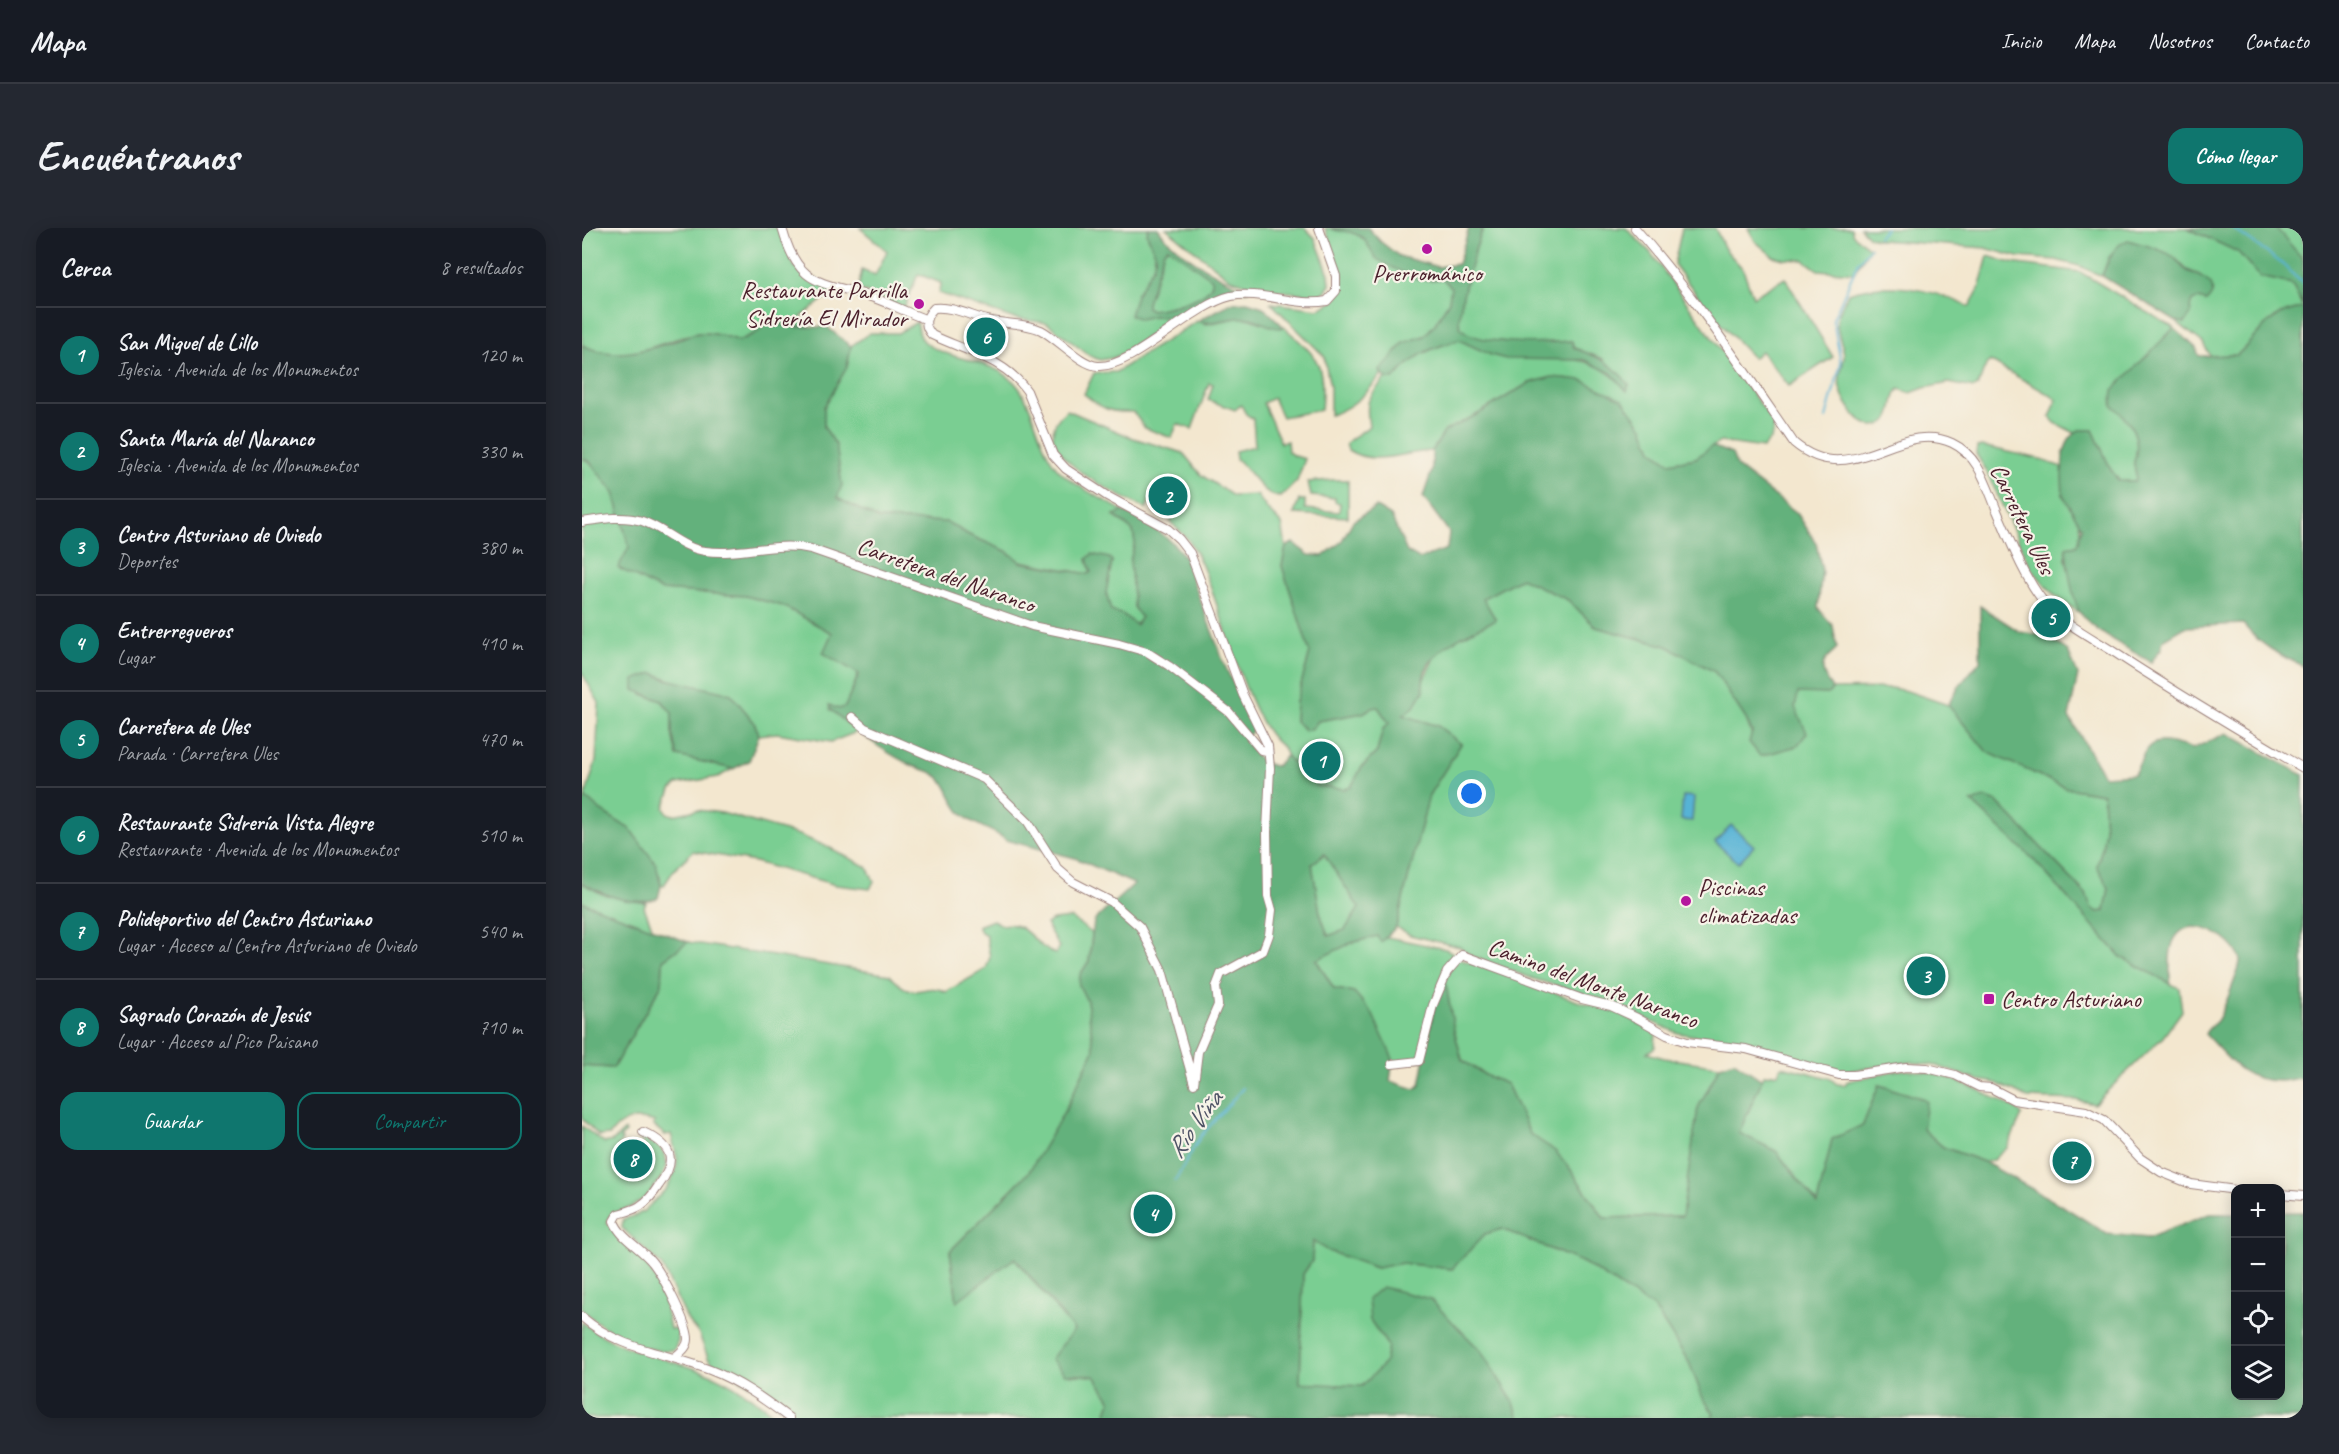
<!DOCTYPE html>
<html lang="es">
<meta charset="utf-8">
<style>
:root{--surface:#171b24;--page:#242831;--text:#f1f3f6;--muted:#9ea1a6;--line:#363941;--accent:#0f766e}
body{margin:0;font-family:Caveat,sans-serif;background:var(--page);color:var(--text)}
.controls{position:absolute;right:18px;bottom:18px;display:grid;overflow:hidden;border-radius:12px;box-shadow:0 3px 15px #0003}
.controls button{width:54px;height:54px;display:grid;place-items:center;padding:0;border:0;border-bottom:2px solid var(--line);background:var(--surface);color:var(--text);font:30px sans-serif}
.you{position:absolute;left:890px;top:566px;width:21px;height:21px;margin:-15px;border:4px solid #fff;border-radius:50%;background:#1a73e8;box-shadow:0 0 0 9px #1a73e833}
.badge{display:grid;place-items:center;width:39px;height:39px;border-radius:50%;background:var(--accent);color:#fff;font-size:20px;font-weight:700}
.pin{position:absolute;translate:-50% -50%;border:3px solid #fff;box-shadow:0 2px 6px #0006}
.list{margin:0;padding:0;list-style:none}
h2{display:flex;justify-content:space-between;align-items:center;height:78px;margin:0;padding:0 24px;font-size:26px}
h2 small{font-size:20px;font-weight:400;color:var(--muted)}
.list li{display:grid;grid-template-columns:39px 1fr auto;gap:18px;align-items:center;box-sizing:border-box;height:96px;padding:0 24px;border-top:2px solid var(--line)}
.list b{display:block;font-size:22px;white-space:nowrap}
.list p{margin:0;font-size:20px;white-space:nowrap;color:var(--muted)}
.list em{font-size:20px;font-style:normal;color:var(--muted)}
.actions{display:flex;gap:12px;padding:18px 24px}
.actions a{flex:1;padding:14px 0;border:2px solid var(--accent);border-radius:18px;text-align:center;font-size:21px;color:var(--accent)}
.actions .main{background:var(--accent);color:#fff}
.icon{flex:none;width:33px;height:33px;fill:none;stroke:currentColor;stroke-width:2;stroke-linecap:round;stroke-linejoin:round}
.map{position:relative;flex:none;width:1721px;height:1190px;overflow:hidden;border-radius:18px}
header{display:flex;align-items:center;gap:36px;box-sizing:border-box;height:84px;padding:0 30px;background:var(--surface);border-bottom:2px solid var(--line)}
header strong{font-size:28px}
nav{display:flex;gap:33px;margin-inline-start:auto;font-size:21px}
.intro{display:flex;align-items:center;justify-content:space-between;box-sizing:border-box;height:144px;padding:0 36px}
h1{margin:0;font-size:42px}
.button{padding:15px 27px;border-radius:18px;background:var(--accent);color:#fff;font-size:21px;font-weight:700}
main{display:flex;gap:36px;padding:0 36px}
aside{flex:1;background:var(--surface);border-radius:18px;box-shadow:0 3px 15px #0003}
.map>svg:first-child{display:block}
</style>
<header>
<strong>Mapa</strong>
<nav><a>Inicio</a><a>Mapa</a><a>Nosotros</a><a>Contacto</a></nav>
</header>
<div class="intro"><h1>Encuéntranos</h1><a class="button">Cómo llegar</a></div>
<main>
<aside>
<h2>Cerca<small>8 resultados</small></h2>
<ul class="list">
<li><span class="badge">1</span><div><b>San Miguel de Lillo</b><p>Iglesia · Avenida de los Monumentos</p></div><em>120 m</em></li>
<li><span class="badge">2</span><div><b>Santa María del Naranco</b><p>Iglesia · Avenida de los Monumentos</p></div><em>330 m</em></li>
<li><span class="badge">3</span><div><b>Centro Asturiano de Oviedo</b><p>Deportes</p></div><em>380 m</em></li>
<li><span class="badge">4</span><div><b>Entrerregueros</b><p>Lugar</p></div><em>410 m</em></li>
<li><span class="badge">5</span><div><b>Carretera de Ules</b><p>Parada · Carretera Ules</p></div><em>470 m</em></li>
<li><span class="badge">6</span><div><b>Restaurante Sidrería Vista Alegre</b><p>Restaurante · Avenida de los Monumentos</p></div><em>510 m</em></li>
<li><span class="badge">7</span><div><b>Polideportivo del Centro Asturiano</b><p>Lugar · Acceso al Centro Asturiano de Oviedo</p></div><em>540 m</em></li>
<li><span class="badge">8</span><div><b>Sagrado Corazón de Jesús</b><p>Lugar · Acceso al Pico Paisano</p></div><em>710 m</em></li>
</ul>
<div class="actions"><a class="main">Guardar</a><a>Compartir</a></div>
</aside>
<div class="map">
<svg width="1721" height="1190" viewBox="0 0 1721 1190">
<rect width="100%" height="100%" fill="#f7f3e8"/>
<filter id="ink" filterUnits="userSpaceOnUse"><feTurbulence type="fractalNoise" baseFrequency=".0167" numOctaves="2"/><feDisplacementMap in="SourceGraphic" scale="12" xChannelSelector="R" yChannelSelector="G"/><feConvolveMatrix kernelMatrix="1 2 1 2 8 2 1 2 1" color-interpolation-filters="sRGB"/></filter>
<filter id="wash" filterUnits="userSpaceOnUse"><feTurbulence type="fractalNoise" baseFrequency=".008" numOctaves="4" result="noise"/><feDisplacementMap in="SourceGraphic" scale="24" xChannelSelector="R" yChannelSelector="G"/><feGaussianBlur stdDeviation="1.35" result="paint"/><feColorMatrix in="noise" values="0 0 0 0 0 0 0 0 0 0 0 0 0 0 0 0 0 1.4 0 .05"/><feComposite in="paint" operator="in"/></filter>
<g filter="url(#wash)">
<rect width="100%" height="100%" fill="#f3e7cf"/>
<!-- green -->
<g fill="#7ace92" stroke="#62765e" stroke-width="1.5">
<path d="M0,0H197L212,38L253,62L219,89L228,99L184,94L176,104L156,113C146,108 123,103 111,106C70,116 44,138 0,117Z"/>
<path d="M278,0H566C563,15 576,19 572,36C566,55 549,66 554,88L558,90L570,88L598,87L540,126L530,130L518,132L508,128L465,95L430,90L356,65L359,55L336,46L322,80L276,61L280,42L293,48L305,23Z"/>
<path d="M584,0H723L733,10L747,46L748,57L742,65L736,67L677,61L647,50Z"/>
<path d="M743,0C752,0 775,3 782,11C788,16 789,25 795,30C799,34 833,50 837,51C844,53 853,51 861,51L869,59L867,73L853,96L842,108L822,115L798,143L800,146C785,165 771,180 748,187V159L742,128L689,75L737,81L753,73L761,59V50Z"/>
<path d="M902,0H1044L1068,24L1193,197L1189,210L1181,220L1138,214L1114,230L1088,235L1070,222L1061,199L947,155L896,186L863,203L850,223C821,224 792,239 766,222L764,216C770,208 779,206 787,198C783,170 786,172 803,150L811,151C835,126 844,122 877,112C892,118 908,129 925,130C976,135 1006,118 1045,162L1021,131L992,120L989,113C970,115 886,119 878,98C873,86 895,13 902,0Z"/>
<path d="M1100,0H1133L1143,21L1161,41L1171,69L1203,50L1251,129L1207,158L1179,123L1171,130L1127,83L1092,36Z"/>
<path d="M1166,0H1269L1271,7L1288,20L1272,45L1236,42L1222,32L1202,31L1191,28L1173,13Z"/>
<path d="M1278,0H1605L1656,24L1678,49L1710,56L1721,80C1684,85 1680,104 1655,127L1628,128L1621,115L1593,93L1603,95L1610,73L1615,71L1624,73L1618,47L1605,42L1591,28L1527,29L1520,48L1497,38L1474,32L1436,29L1403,20L1299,12L1287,9Z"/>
<path d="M1683,0H1721V35Z"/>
<path d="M586,19L631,51C633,71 585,80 569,82L565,79V75L582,23Z"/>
<path d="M1406,28L1429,35L1498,44L1592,100L1564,131L1530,177C1545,190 1558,205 1554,226C1554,229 1552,232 1552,235C1552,242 1556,246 1553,253H1538L1529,242L1511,202H1497L1493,205L1473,195L1468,189L1475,171L1408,133L1402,141L1396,158L1392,160L1367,155L1342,160L1329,165L1317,161C1308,169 1313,187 1303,194C1282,209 1263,176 1258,160C1255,150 1262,138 1262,127C1261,116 1253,102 1255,91C1257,82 1263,73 1266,65C1305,53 1351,60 1387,79L1397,61Z"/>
<path d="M659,89C671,90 693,102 702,99C736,130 743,133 739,182L700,189L691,170L681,175L699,215L705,213L706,224L713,228L723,231L715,253L699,269C681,269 669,243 654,231L653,223L673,218L671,191L664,186L659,177L653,182L626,172L631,156L627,155L610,201L595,196L590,210L563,200L551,184C528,185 520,181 502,166L512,145L534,144L615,93L625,96Z"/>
<path d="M335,94C337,102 337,110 344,115C365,132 410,131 432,154C454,177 454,215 475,240C487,255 523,272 541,283L532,288L551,303L553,314L548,333L559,389L554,397L541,387L529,383L524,364L530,333L505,331L509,345L506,346L439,333L424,323L387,307L365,294L296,291L255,270L254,217L242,199V179L265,139L269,118L288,105H316Z"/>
<path d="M485,182L551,210L601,225L619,247L651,268L675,267L685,281L700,296L704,319L700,338L728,425L714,474L713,493L722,502L736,493L781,485L789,480L796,479L807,495L801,501L795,524L780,539L769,559L763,561L735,558C725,544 706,537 701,519C663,497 638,362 610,318C605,308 596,301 588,294L599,271L590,266L591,263L586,261L585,263L574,258L564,281C536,266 434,222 485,182Z"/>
<path d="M1400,218L1453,230L1480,239C1479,266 1507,291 1495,317L1484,319V332L1498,385L1472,367L1449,340L1404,242L1394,226L1395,219Z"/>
<path d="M0,230L7,233L32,264L47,319L37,340L79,362L164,368L201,378L250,405L277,445L263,479L257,481L248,478V481L275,504L249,514L195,505L177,507L172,494L161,481L71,445L60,466L80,473L90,485V505L95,528L151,541L136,549L95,556L89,562L82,580L85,585L91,587L115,582L140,585L217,607L248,620L285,639L292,653L288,661L254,657L173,634L111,623L92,642L82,657L79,658L78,648L46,600L19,583L3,569L14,533L17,475L0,445Z"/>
<path d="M749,252H766V289L712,286L717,272H723V281L757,284L758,275L753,274V270L729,268L726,254Z"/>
<path d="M939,350L986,372L1014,399L1085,418L1133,444L1164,491L1178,528L1197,523L1216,464L1246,466L1250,461L1309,460L1325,463L1366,477L1405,524L1485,560L1521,566L1523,602L1520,620L1515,638L1527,660L1523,683L1516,684L1509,680L1504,666L1415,574H1390L1450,630L1539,729L1597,760L1600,783L1581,809L1512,876L1494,872L1446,870L1414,855L1396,852L1355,838L1329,834L1265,843L1249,841L1205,829L1182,819L1096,805L1018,771L952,751L889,728L878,719L828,707L814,699L847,567L879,516L856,498L821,487L840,455L853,428L872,410L884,404L901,370Z"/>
<path d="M743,626L778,680L763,702L746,708L738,685L730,636Z"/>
<path d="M0,655L20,666L64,675L62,679L71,701L0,674Z"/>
<path d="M489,690L510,705L507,733L498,747L497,757L505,773L512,822L472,904L447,944L368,1023L375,1072L432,1030L492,1102L483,1146L513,1148L529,1173L523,1190H214L170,1158L132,1137L126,1130L117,1106L106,1093L80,1038L40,1000L41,991L55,987L62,983L84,961L94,942L95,930L89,906L83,907L71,897L73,894C54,888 40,890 28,907L17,908L0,891V838L31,840L80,756L81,732L106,714L308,747C334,778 341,752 364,764L404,741L408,729L404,707L399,704L396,698L411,692L420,697C445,691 452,720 474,726L477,719L464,696L471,692Z"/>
<path d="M795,708L799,714L805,709L864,721L873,726L880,732L908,740L995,773L1035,784L1074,804L1073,819L1065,825L1082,830L1138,838L1116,880L1101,988L1022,990L986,938L973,923L948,906L925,856L903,847L880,832L872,802L853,775L843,831L810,836L772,764L752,761L734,731L769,715Z"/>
<path d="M1200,838L1247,850L1255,856L1262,857L1266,853C1284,850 1304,843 1321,842C1363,842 1398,863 1434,881L1440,887L1425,920L1411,932L1402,934L1361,919L1341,901L1339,870L1297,857L1281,897L1250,912L1235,976L1194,923L1157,905L1182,847L1196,845Z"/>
<path d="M0,898L22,915L31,913L43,902L44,905L38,910L40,912L36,919L42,921L45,936L59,934L57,919L62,916L55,908L56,906L77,919L83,927L85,937L80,948L64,969L49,979L28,987L25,995L43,1015L60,1029L88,1074H82L88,1101H96V1113L92,1122C60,1127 24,1102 0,1082Z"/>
<path d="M920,1001L1002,1035L1072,1080L1107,1134L1121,1170L1132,1186L1130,1190H937L932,1175L899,1123L878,1103L788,1092L806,1118L803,1135L780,1158L718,1156L721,1046L730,1033L731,1013L746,1023L794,1040L820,1035L870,1041L903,1005Z"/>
<path d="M0,1094C36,1123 80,1129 123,1144C150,1154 175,1173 197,1190H0Z"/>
</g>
<!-- forest -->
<g fill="#63b17c" stroke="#566854" stroke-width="1.5" fill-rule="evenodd">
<path d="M566,0H576C593,26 639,50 667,63H654L632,68L598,87L570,88L558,91L548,87L554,67L571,39L574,27L565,6ZM586,19L630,51C633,71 585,80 569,82L565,79V75L582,23Z"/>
<path d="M748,0H786L799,14L817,28L856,39L876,36L887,0H901C895,14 873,86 878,98C887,119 970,115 990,113L992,120C1017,129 1031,135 1047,157L1045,163L1029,145L1003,132L924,131L909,127L877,112C843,122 835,126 811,151L803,150L798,143L822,115L842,108L853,96L867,73L869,59L861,51C853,51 844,53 837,51C833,51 799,34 795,31C788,24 787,14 779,9C766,0 759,6 748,0Z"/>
<path d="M1605,0H1694L1721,31V77L1710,56L1678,49L1656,24Z"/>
<path d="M1546,12C1558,16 1580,21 1590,28C1596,32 1598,38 1604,42C1613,47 1644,55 1624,73L1615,71L1610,73L1608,78L1609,86L1603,95L1593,93L1520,48C1526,33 1530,18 1546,12Z"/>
<path d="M665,74L681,79L702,99C690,103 679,91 666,90C649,88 631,98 615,93L649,75Z"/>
<path d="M1721,80V438C1697,427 1678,417 1661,396L1603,399L1581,412L1579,421L1569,434C1546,420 1516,407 1499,386C1491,376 1484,332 1484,319L1495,317L1500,299L1481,268L1480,249L1481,226L1487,211L1497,202H1511L1529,242L1537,253H1553C1556,246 1552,242 1552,235C1552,232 1554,229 1554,226C1558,205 1545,190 1530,177L1531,162L1592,100L1614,120L1617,128L1655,127C1680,105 1684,85 1721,80Z"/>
<path d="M184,94L216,99H245L269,118L265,139L242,179V199L254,217L260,257L255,270L296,291L365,294L387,307L424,323L439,334L506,346L509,344L505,331L510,326L527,330L530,333L524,364L529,383L541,387L554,397L559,389L552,380L548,333L553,314L551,303L532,287L541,283C563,296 588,306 602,329L643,438L672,501L663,511C671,523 678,537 694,538L704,528L730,551L735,558L763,561L769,559L780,539L795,524L801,501L807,495L796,479L789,480L781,485L736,493L731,500L722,503L721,500L713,493L714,474L728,425L700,338L704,319L711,315L727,327L741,328L759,314L771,293L794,279L809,288L825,324L837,331L865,321L867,304L841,269L850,242V223L863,203L896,186L947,155L970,149L1000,152L1041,172L1061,199L1070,222L1088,235L1114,230L1130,218L1150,226L1155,239L1215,285L1234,315L1240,342L1236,380L1251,398L1255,420C1237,437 1237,439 1250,461L1246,466L1216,465L1213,479L1225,505L1215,518L1178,528L1167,514L1170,504L1164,491L1133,444L1085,418L1014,399L986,372L939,350L901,370L914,392C888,403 833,426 842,463L832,479L821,487L856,498L879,516L847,567L814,699L799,714L795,708L769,715L734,732L752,761L772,764L790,785L811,831L808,853L833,861L838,857L853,775L864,756L872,802L880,832L903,847L925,856L948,906L973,923L986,938L1022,990L1100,988L1116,880L1138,838L1152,833L1180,852L1157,905L1194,923L1235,976L1250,911L1281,897L1297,857L1339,870L1345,874L1341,901L1361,919L1402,934L1484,980L1525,1006L1566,1010L1627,986H1653L1654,1168H1698L1699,984H1721V1190H1130L1132,1185L1121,1170L1107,1134L1072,1080L1002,1035L920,1001L903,1006L870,1041L820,1035L795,1040L746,1023L731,1013L730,1033L721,1046L718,1155L780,1158L803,1135L806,1118L788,1092L786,1071L800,1059L848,1071L899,1123L932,1175L937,1190H523L529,1173L513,1148L483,1146L469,1131L492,1102L433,1030L375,1073L368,1023L447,944L484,881L512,822L505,773L497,757L498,747L507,733L512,693L552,656L493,630L424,612C411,601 394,599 381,587C368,575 368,555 352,546C345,541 335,541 327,536C298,522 272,501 248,481L247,477L257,481L263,479L277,446L241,425L250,405L201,378L164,368L79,362L36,340L47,319L32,264L7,233L0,230V117C33,133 65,122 99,111C103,110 108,107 111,106C123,103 146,108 157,113L176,104ZM742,626L777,680L763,702L746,708L738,685L730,636Z"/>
<path d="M1398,378L1438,404L1464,408L1486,423L1496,447L1487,489L1522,548L1552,546C1557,538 1559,532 1562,525C1572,506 1595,516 1610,521L1645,505L1721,547V850C1713,850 1705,853 1697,853C1660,853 1646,830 1623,806C1626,800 1630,798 1635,793C1640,786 1658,740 1658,733C1657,710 1588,670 1588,734C1588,743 1587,748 1589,756L1539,729L1450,630L1390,574L1403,569L1415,574L1504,666L1509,680L1516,684L1523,683L1527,660L1515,638L1520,620L1523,602L1521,566L1485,560L1405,524L1366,477L1377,458L1398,433Z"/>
<path d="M71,445L84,451L149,466L172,494L177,507L167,533L151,541L95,528L90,505V485L80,473L52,462V452Z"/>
<path d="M3,569L19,583L48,601L74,636L79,658L76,670C52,680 22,667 0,655V578Z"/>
<path d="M0,674L106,714L81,732L80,756L31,840L0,838Z"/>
</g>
<!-- water -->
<g fill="#57b3d5" stroke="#506980" stroke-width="1.5">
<path d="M1101,568L1112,569L1110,593L1099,592Z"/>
<path d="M1149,597L1172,618L1156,635L1133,614Z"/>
</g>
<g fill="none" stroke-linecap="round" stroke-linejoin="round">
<!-- stream -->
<g stroke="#57b3d5" stroke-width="2">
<path d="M1650,0L1698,34L1721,56"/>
<path d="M1296,9L1304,0"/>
<path d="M1244,190L1259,135L1251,91L1276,35L1288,20"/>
<path d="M593,953L618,909L661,860"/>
</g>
</g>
</g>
<g filter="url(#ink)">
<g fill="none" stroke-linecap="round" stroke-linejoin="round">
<defs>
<g id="street">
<path d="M200,0C217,62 241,52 292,70C309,76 326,85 343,91"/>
<path d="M1053,0C1112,67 1161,141 1212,215C1270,264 1317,190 1370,215C1398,228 1405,260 1416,285C1428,313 1443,351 1462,374C1478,393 1510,410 1532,424C1594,465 1657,502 1721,540"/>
<path d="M0,294C20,291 40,287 60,293C82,300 99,320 123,323C159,328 193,313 229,321L450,398L537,416L565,424L587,438L647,484L679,522L686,523"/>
<path d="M270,489L283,500L402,551L446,594L476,641L491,654L530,674L558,699L580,742L612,856L616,824L636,777L634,759L639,746L681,723L687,707L690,682L686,668L685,604L688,540L686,518L661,467L608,325L597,311L586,301L525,268L484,241L471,227L445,163C423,131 383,123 350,107C341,97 343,89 352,80C372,78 390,89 409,93C425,96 444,95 459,102C476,111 499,137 516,138C551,140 609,77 649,68C679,62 714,79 745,73L754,63V48L737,0"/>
<path d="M810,836L837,833L851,777L865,744L880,727L1000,771L1029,778L1055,790L1085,807L1105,814L1164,821L1257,847H1272L1324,839L1345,840L1373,847L1397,859L1409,860L1432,872L1504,883L1522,892L1558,930L1579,944L1609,956L1654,962"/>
<path d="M61,904C90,917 96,932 77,957C72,965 66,973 58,978C52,982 43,984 36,986L32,993C38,1010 59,1020 70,1034C80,1046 106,1096 106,1111C106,1119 99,1124 93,1129"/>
<path d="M1698,966L1721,968"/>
<path d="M0,1089C38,1122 82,1124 128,1142C157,1153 182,1171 207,1190"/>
</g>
</defs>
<!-- street casing -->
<use href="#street" stroke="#9e837d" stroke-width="10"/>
<!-- street -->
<use href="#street" stroke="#fff" stroke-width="8"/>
</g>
</g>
<!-- markers -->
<g fill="#b5179e" stroke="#f7f3e8" stroke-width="2">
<circle cx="845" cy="21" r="6"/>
<circle cx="337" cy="76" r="6"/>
<circle cx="1104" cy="673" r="6"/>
<rect x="1401" y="765" width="12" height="12" rx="3"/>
</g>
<g text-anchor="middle" stroke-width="4.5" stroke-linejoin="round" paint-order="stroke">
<!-- poi labels -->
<g font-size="24" fill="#4a1f2b" stroke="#f7f3e8" text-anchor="start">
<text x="845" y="53" text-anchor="middle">Prerrománico</text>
<text x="325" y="70" text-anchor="end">Restaurante Parrilla<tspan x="325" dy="28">Sidrería El Mirador</tspan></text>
<text x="1116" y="667">Piscinas<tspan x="1116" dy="28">climatizadas</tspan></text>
<text x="1419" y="779">Centro Asturiano</text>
</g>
<!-- street labels -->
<g font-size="24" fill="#4a1f2b" stroke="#f7f3e8">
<text transform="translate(1441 291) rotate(64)" y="8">Carretera Ules</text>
<text transform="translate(364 347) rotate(19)" y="8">Carretera del Naranco</text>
<text transform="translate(1011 755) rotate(20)" y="8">Camino del Monte Naranco</text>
</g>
<!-- water labels -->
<g font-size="26" font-style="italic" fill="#4f5366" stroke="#f7f3e8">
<text transform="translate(612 896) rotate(-54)" y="9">Río Viña</text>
</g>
</g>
</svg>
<div class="controls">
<button>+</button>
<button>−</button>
<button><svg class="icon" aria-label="locate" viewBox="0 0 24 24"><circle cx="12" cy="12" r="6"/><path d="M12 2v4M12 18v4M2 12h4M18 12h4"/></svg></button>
<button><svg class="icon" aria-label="layers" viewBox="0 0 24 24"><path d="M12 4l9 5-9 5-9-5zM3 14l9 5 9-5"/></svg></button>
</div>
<div class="you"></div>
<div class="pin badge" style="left:739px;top:533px">1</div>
<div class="pin badge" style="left:586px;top:268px">2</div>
<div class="pin badge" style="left:1344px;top:748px">3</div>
<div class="pin badge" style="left:571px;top:986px">4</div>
<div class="pin badge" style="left:1469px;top:390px">5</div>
<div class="pin badge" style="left:404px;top:109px">6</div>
<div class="pin badge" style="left:1490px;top:933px">7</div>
<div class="pin badge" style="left:51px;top:931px">8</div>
</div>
</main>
